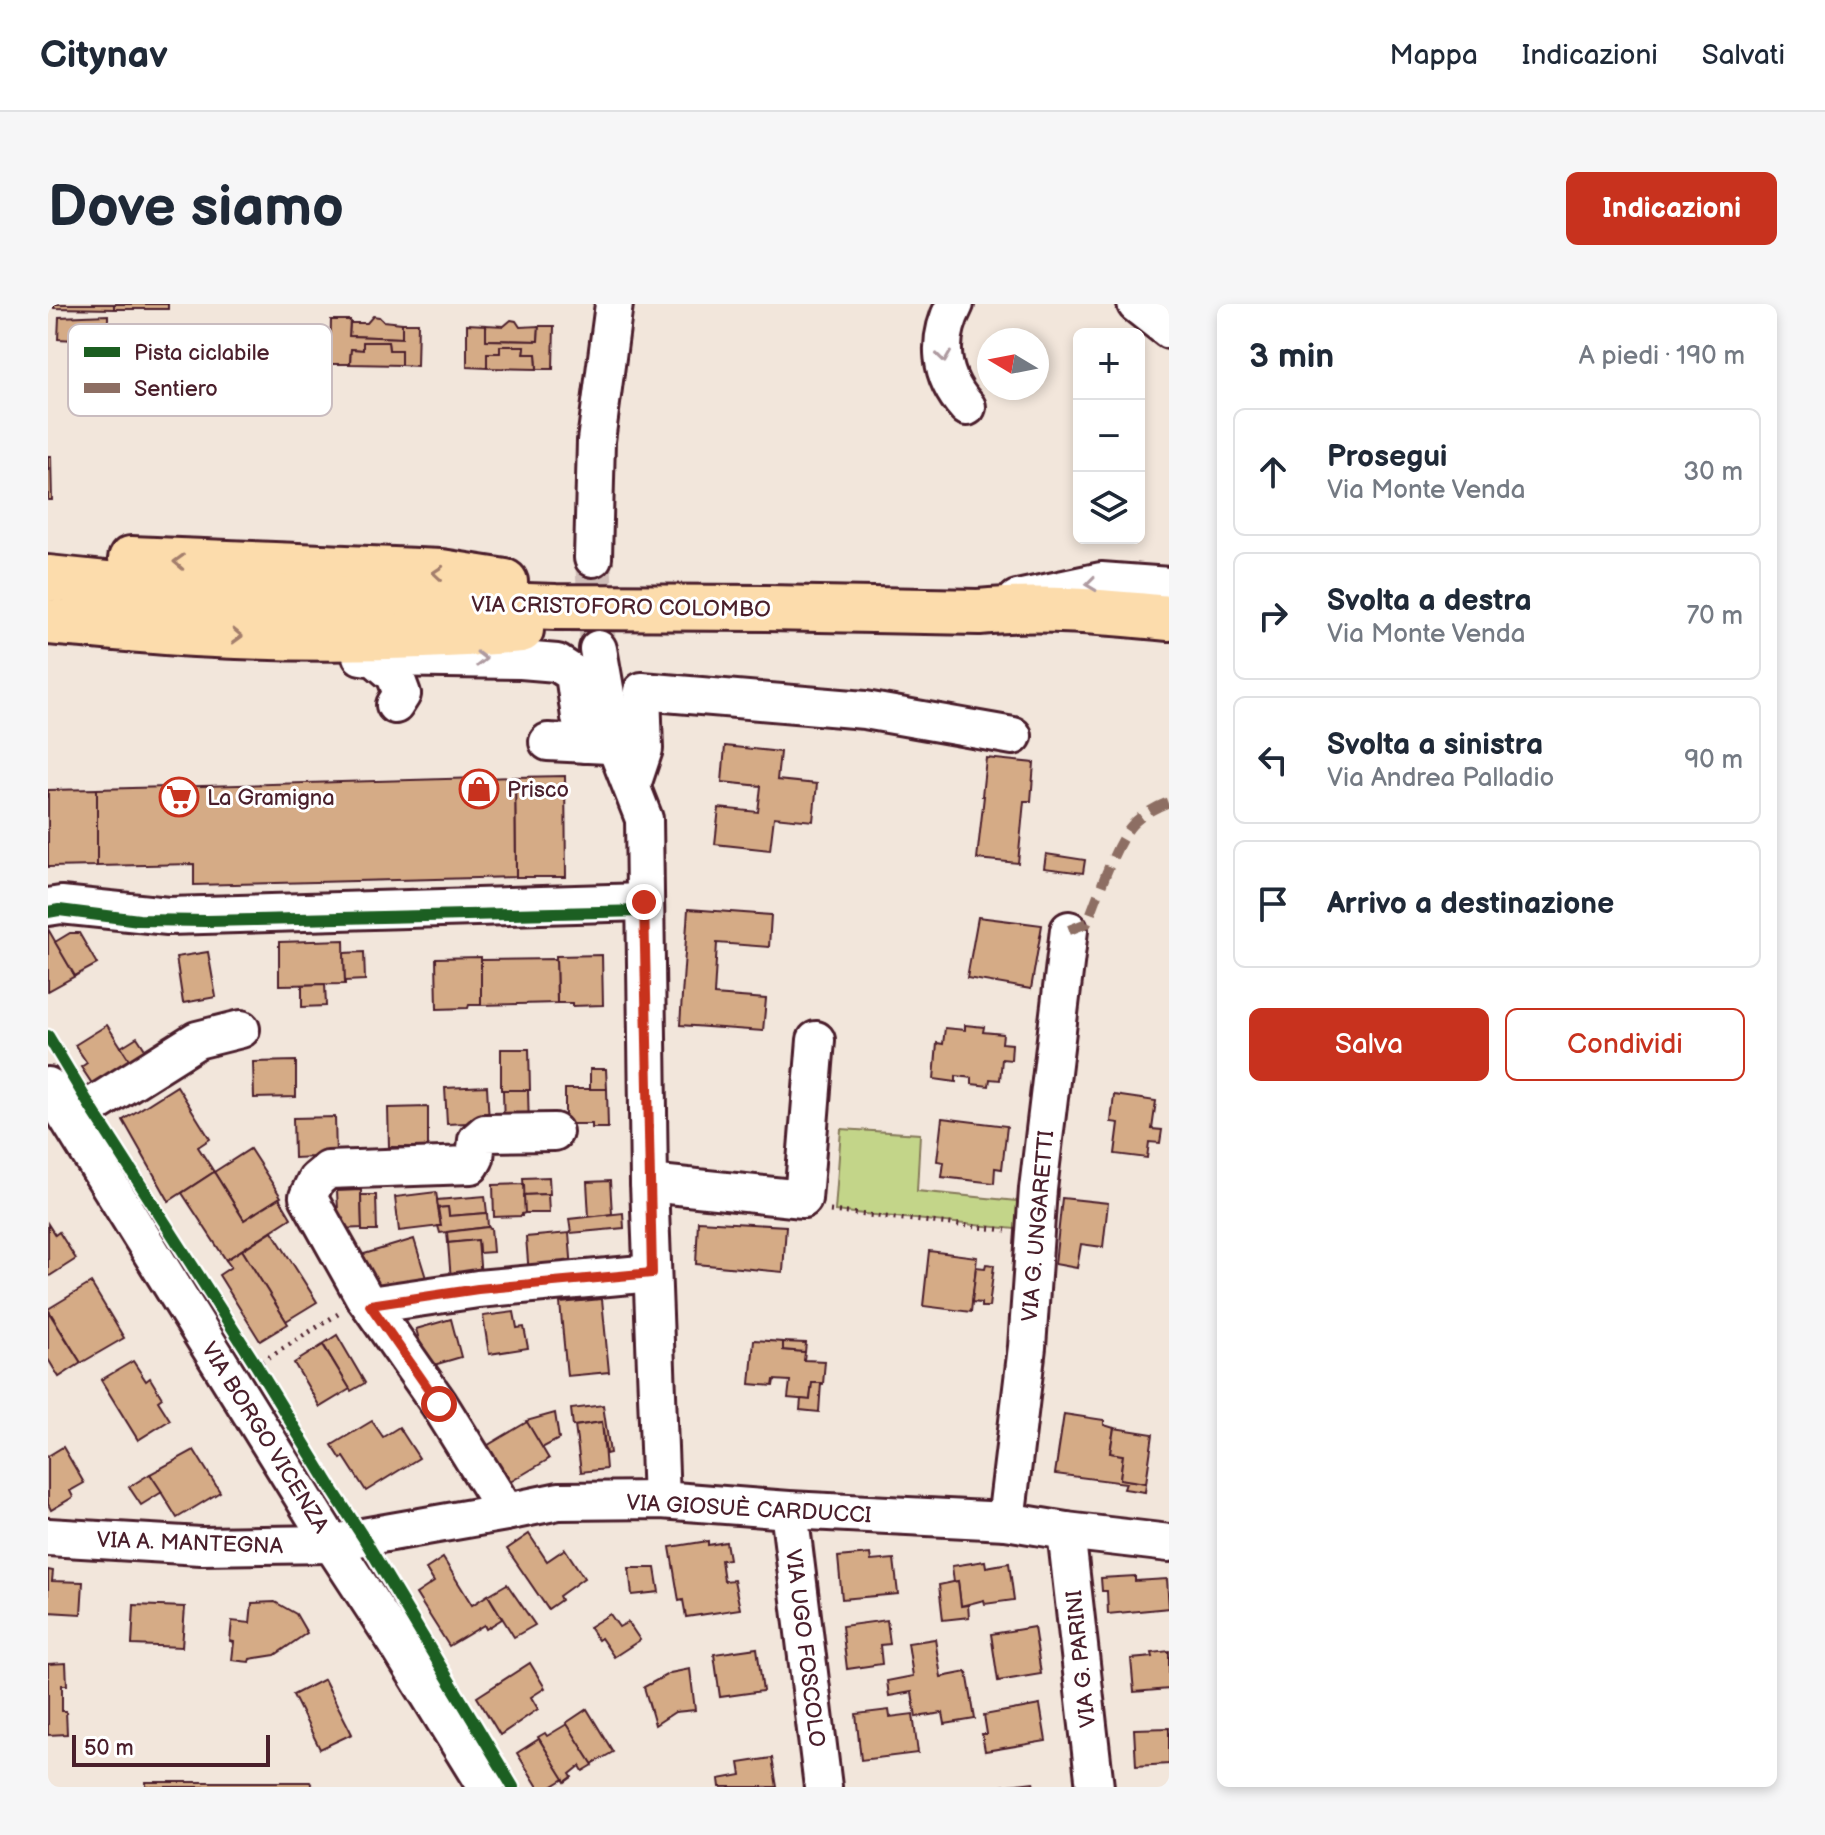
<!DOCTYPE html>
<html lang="it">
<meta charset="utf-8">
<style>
:root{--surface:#fff;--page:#f6f6f7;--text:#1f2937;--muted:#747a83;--line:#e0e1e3;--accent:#c8321e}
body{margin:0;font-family:"Balsamiq Sans",sans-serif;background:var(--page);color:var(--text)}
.controls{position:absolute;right:24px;top:24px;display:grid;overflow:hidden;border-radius:12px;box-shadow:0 4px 12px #0003}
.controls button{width:72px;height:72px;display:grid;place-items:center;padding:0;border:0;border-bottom:2px solid var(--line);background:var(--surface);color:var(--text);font:40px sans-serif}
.compass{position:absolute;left:929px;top:24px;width:72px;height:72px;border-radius:50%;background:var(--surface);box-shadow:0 4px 12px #0003;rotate:280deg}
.scale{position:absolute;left:24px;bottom:20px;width:198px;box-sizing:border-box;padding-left:8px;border:4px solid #4a1f2b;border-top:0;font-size:22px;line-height:28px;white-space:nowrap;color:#4a1f2b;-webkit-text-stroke:6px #fff;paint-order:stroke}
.stop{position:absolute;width:24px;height:24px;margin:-18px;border:6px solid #c8321e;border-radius:50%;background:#fff}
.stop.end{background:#c8321e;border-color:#fff;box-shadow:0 2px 8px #0008}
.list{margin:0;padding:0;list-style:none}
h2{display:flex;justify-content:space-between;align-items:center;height:104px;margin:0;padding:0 32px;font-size:34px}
h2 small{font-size:26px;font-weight:400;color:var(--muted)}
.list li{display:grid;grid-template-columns:52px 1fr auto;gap:24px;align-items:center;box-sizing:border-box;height:128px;margin:0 16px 16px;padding:0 16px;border:2px solid var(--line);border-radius:12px}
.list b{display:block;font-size:30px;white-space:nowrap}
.list p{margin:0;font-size:26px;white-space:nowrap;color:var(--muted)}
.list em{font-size:26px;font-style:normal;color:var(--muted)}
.actions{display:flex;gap:16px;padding:24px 32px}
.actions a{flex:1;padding:18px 0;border:2px solid var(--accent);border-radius:12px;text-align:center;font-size:28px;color:var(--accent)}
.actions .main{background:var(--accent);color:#fff}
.icon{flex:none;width:44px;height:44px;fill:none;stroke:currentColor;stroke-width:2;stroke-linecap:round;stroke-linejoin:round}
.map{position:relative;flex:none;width:1121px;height:1483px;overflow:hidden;border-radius:12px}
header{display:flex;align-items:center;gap:48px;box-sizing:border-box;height:112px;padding:0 40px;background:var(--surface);border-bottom:2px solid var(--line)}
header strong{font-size:38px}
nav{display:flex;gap:44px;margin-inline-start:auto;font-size:28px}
.intro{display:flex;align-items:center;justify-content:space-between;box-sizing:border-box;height:192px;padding:0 48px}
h1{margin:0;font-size:56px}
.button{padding:20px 36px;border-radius:12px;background:var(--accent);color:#fff;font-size:28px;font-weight:700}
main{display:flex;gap:48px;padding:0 48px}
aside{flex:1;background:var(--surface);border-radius:12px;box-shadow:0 4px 12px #0003}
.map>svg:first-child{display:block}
</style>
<header>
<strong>Citynav</strong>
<nav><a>Mappa</a><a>Indicazioni</a><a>Salvati</a></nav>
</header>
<div class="intro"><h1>Dove siamo</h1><a class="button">Indicazioni</a></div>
<main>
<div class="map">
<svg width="1121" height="1483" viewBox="0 0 1121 1483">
<rect width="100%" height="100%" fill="#f2e6db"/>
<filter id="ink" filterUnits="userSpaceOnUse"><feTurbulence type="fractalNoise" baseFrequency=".0125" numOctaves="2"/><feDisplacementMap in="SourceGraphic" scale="16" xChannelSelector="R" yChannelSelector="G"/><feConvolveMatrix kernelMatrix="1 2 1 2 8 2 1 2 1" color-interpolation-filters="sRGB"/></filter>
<g filter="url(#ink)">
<!-- green -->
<path fill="#c3d589" stroke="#867a5a" stroke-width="2" d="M793,825L872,830L869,887L979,898L977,926L787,907Z"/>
<!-- building -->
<g fill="#d5ab86" stroke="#4a1f2b" stroke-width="2">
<path d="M6,0H66V5L6,4Z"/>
<rect x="66" y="0" width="54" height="5"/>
<path d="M60,11V25H28L27,36L10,35L11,13Z"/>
<path d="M325,12L331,13L335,17L354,19V34L301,32L302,19H319Z"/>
<path d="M283,16H302L301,32L354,34V19H370L369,62L353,61V46H341L340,38H315V46L303,45L302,60H282Z"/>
<path d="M463,16L468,17L472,23L491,22L490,37L438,36V21L456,22Z"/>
<path d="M419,20L438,21V36L490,37L491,22H506L505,65H489L488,50H476L477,42H452V49H439V64L419,63Z"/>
<path d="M315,38H340L341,46H353V61L302,60L303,45L315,46Z"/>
<path d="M452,42H477L476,50H488L489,65L439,64V49H452Z"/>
<path d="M0,152H3L4,196H0Z"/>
<path d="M677,442L732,448L729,476L769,480L765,517L726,513L722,546L667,540L671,504L710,508L713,482L674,478Z"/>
<path d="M938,454L986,459L983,497H976L970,559L929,555L936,492H934Z"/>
<path d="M517,472L518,573H468L467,473Z"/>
<path d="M467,473L468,573L146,581V560L49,562V485Z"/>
<path d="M49,485V562L0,563V486Z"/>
<path d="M998,550L1037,556L1035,569L996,564Z"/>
<path d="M640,605L723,611L721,643L669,639L666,691L718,695L715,727L632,721Z"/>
<path d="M930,613L994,621L983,685L919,674Z"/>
<path d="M0,625L27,672L0,687Z"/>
<path d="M22,629H31L49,660L27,672L7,638Z"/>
<path d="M296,636L297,680L231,681V638Z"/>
<path d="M160,648L168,693L135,699L128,653Z"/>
<path d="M316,648L317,676L297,677L296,649Z"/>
<path d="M554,651L555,701L524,702V699H509L508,652Z"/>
<path d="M433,653V701H421L420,704L389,705L388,654Z"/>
<path d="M508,655L509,699L433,701V656Z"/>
<path d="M277,680L278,702L254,703V681Z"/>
<path d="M59,721L84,760L47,784L33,763L39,759L27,741Z"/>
<path d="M917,721L936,723L935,728L955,730L954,739L964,740L963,756L954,755L952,776L942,775L941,782L924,780V774L908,772V778L886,775L889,739L895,740L897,724L917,726Z"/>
<path d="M89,733L100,750L84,760L73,743Z"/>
<path d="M453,745H481L482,786H453Z"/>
<path d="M248,757V793L206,794L205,758Z"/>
<path d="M542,765H558L559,785H542Z"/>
<path d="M129,782L162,835L150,843L166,868L121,897L75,816Z"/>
<path d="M439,782L441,818L399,820L397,784Z"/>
<path d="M517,785H559L560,824H544V820H517Z"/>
<path d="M455,786H480L481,826H456Z"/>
<path d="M1066,791L1108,797L1104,825L1114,826L1112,839L1101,838L1099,854L1067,850L1071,819L1063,818Z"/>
<path d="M380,803V846H366V843H341L340,804Z"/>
<path d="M287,813L288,852L246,854L245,814Z"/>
<path d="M894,814L959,822L954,865L947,864L946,879L894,873L896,858L889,857Z"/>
<path d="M202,845L233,893L196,916L166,868Z"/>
<path d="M166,868L196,916L231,894L243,914L178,956L134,889Z"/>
<path d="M501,873L502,890L476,891L475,874Z"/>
<path d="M562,877L564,910L541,913L539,878Z"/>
<path d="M476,880L477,909L474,910V912L446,913L445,881Z"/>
<path d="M313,886L314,924L291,925L289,887Z"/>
<path d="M388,888L393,922L351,927L347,893Z"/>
<path d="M500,890L501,909H477L476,891Z"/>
<path d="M313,891H328L329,927H314Z"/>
<path d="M437,892L439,909L401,912L400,903L390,904L389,896Z"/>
<path d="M1014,894L1060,899L1055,943L1033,940L1029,964L1007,960Z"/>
<path d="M400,903L401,912L439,909L440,923L392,929L390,922H393L390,904Z"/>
<path d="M575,909L576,924L523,929L521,915Z"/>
<path d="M650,917L738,922L735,968L648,960Z"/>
<path d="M0,920L7,931L11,928L28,955L0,973Z"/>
<path d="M440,923L443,924L445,948L431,949L430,936L400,939L399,928Z"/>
<path d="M224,927L269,998L238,1017L194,946Z"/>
<path d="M521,929L524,966L481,971L478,933Z"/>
<path d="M366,935L378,974L325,990L313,951Z"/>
<path d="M430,936L433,974L403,976L400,939Z"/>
<path d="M194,946L240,1020L212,1037L171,971L183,963L178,956Z"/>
<path d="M881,947L929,953L923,1008L875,1002Z"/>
<path d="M938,960L946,961L941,1003H933V999L924,998L928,963L937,964Z"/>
<path d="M43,979L76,1034L33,1059L0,1005Z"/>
<path d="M554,995L561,1068L519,1072L512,999Z"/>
<path d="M0,1007L33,1059L11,1073L0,1055Z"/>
<path d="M466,1008L469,1024L476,1023L480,1044L441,1050L435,1012Z"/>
<path d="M403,1015L413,1053L379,1063L368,1025Z"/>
<path d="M289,1031L317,1079L303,1087L275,1040Z"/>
<path d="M706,1036L735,1038V1046L757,1048L756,1056L777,1057L775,1080L764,1079L762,1096L740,1094L742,1077L726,1076L725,1082L702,1080Z"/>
<path d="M735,1038L758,1039L757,1048L735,1046Z"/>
<path d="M275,1041L302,1085L272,1103L246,1059Z"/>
<path d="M85,1057L98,1077L102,1074L114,1094L110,1097L122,1116L90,1136L53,1076Z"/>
<path d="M764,1079H773L771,1108L752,1106L753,1095L762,1096Z"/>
<path d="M555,1101L562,1149L558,1150L554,1118L525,1122L523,1105Z"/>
<path d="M507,1109L511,1135L494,1144L478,1117Z"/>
<path d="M1016,1110L1056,1116V1121L1066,1124L1062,1149L1075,1151L1072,1175L1098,1179L1097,1188L1076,1185L1078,1179L1007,1170Z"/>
<path d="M324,1117L335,1133L351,1123L371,1154L318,1187L296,1153L293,1155L284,1141Z"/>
<path d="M479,1118L501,1155L452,1184L430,1147Z"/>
<path d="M554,1118L558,1165L533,1168L527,1122Z"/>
<path d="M1066,1124L1105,1130L1098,1179L1072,1175L1075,1151L1062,1149Z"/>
<path d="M15,1143L36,1179L22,1187L25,1193L3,1206L0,1200V1152Z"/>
<path d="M146,1146L172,1188L129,1214L102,1170Z"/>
<path d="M102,1170L114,1188L93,1201L81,1183Z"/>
<path d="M481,1230L499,1257L517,1245L536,1274L511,1292L513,1296L500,1305L459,1245Z"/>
<path d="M660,1237V1241L678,1238L681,1255L673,1256L676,1277L686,1276L692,1305L638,1313L635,1296L631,1297L622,1243Z"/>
<path d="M822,1250L823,1257L846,1255L850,1290L794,1295L790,1253Z"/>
<path d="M395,1254L424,1301L440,1291L454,1315L438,1325L436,1321L401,1342L368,1290L386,1278L378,1265Z"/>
<path d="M937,1257L938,1263L961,1259L966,1296L937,1300L936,1296L913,1302L910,1277L906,1278L904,1262Z"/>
<path d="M581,1264H607L611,1288L584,1291Z"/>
<path d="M0,1266L5,1267L4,1277L35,1278L33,1310L0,1308Z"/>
<path d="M1087,1272V1277L1119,1275L1121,1304L1060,1310L1059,1287H1054L1053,1274Z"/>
<path d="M910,1277L913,1302L920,1301L921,1313L895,1316L891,1281Z"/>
<path d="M459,1280L487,1321L466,1333L440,1291Z"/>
<path d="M227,1298L248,1310L259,1329L227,1351L202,1355L201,1358L184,1356L186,1338L182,1337L184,1317L202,1319L204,1299Z"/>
<path d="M86,1301L137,1303L134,1343L84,1341Z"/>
<path d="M562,1310L571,1323L580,1318L592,1336L566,1353L553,1334L550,1336L541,1323Z"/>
<path d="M839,1316L842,1340L832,1341L834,1360L799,1365L794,1322Z"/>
<path d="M986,1323L993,1370L950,1377L943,1330Z"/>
<path d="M887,1335L893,1373L919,1368L927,1415L897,1420L895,1409L868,1413L864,1388L841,1392L839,1377L865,1372L860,1339Z"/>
<path d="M709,1344L715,1387L672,1393L666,1350Z"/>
<path d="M1121,1347V1385L1086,1388L1083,1355L1105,1353L1104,1349Z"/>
<path d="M18,1359L19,1381H14V1407H18L19,1430L0,1431V1360Z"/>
<path d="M482,1359L497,1384L483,1393L490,1405L452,1431L429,1393Z"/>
<path d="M642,1365L647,1406L627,1408L607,1421L596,1383L622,1369Z"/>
<path d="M276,1375L304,1430L272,1445L245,1391Z"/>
<path d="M992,1401L998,1437L937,1447L934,1430H939L936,1411Z"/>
<path d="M539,1405L565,1448L544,1460L518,1419Z"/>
<path d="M841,1406L842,1413L865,1410L870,1449L813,1456L808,1410Z"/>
<path d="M519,1420L545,1461L535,1467L532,1462L522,1470L524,1473L517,1478L490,1433L497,1429L499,1432Z"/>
<path d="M1121,1424V1460L1088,1462L1086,1425Z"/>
<path d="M491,1435L516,1475L503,1483H490L469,1449Z"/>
<path d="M724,1454L729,1483H672L671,1475L693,1471L691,1459Z"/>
<path d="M98,1478H262L265,1483H98Z"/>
<path d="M985,1478L986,1483H945Z"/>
</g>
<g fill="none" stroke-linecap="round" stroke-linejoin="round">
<!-- minor-tunnel -->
<path stroke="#d0beb8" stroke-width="36" stroke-dasharray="36 18" stroke-linecap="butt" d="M545,254L550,345"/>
<defs>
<g id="minor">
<path d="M907,0C888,36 891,72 919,103"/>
<path d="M1088,0L1121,26"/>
<path d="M545,254L548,137L566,0"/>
<path d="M969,295L1053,277L1121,282"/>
<path d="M550,345L567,441L596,515L601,879L613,1196"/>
<path d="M313,352L327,354L347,371L354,390L347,401"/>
<path d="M327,354L473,356L509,359L526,370L532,413L538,440"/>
<path d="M500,438L561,441"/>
<path d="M584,481L596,445L594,387L817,406L965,432"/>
<path d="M0,603L13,601L120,612L596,598"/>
<path d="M0,782L284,1240L347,1336L438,1483"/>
<path d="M22,816L149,736L193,725"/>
<path d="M601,879L755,895L768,736"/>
<path d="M322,1001L316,993L260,893L268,876L280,866L423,861L427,854L429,836L437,829L506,828"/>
<path d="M741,1206L775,1483"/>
<path d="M458,1208L391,1100L322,1001L430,985L604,969"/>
<path d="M958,1217L979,1043L990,885L1021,626"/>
<path d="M1018,1227L1047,1483"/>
<path d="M0,1233L153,1242L284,1240L315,1233L458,1208L511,1197L613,1196L741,1206L958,1217L1018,1227L1121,1239"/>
</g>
<g id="major">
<path d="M83,255L393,268L457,278"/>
<path d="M0,274L164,291L508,303L718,304L931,308C994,302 1058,308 1121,314"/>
<path d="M0,318C49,322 98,327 147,330C255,336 365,335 473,326"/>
</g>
</defs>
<!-- minor casing -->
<use href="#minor" stroke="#4a1f2b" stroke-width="42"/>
<!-- major casing -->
<use href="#major" stroke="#4a1f2b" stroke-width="50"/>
<!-- path -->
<g stroke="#4a1f2b" stroke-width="5" stroke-dasharray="2 6" stroke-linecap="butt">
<path d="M782,907L958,926"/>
<path d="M207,1062L290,1010"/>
</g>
<!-- minor -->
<use href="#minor" stroke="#fff" stroke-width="36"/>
<!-- major -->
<use href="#major" stroke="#fcdcac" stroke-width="44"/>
<!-- quiet -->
<path stroke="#8d6e63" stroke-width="10" stroke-dasharray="20 10" stroke-linecap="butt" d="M1021,626L1039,619C1050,593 1066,541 1084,521C1093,511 1108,503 1121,498"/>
<defs>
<g id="cycleway">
<path d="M0,608L11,606L91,616L159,617L596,607"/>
<path d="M0,732L42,802L208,1061L282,1182L315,1233L465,1483"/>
</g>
</defs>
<!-- cycleway casing -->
<use href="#cycleway" stroke="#fff" stroke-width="17"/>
<!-- cycleway -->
<use href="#cycleway" stroke="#1b5e20" stroke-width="12"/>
</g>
<!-- one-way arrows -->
<defs><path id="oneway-chevron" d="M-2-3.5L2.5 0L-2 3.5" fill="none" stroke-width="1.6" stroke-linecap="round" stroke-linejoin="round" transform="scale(2)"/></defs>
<g stroke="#ae9aa0">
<use href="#oneway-chevron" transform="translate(896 53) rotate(82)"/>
<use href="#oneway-chevron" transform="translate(1043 280) rotate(173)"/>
<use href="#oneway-chevron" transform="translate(433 355) rotate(1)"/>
</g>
<g stroke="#a37e6c">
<use href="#oneway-chevron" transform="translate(131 258) rotate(-178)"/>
<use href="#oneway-chevron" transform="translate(390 269) rotate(-175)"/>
<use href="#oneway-chevron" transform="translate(189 332) rotate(2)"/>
</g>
</g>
<g fill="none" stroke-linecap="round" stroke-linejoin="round" filter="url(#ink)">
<!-- route -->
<path stroke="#c8321e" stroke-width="10" d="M391,1100L322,1001L430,985L604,969L596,598"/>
</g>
<!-- icons -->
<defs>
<symbol id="shop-ring" viewBox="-11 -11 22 22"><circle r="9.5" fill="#fff" stroke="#c8321e" stroke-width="1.5"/><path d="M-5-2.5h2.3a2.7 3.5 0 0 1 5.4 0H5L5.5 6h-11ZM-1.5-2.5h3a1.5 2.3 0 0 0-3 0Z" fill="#c8321e"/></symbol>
<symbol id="supermarket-ring" viewBox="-11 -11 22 22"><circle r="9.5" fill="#fff" stroke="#c8321e" stroke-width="1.5"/><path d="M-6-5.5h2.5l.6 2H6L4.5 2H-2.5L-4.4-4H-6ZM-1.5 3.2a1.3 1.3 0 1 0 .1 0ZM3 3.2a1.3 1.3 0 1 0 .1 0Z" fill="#c8321e"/></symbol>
</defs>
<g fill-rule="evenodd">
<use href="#shop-ring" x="409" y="463" width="44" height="44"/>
<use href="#supermarket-ring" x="109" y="471" width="44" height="44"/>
</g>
<g text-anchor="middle" stroke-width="6" stroke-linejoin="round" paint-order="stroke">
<!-- street labels -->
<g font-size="22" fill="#4a1f2b" stroke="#fff">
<text transform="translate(573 302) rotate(1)" y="8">VIA CRISTOFORO COLOMBO</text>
<text transform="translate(989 922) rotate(-85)" y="8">VIA G. UNGARETTI</text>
<text transform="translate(218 1133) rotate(58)" y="8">VIA BORGO VICENZA</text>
<text transform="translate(701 1204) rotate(3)" y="8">VIA GIOSUÈ CARDUCCI</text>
<text transform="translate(142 1238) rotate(2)" y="8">VIA A. MANTEGNA</text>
<text transform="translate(758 1344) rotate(83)" y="8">VIA UGO FOSCOLO</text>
<text transform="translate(1032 1355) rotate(-96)" y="8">VIA G. PARINI</text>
</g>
<!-- poi labels -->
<g font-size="22" fill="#4a1f2b" stroke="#fff" text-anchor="start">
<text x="459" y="493">Prisco</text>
<text x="159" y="501">La Gramigna</text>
</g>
</g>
<!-- legend -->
<rect x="20" y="20" width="264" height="92" rx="12" fill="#fff" stroke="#c9bcbf" stroke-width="2"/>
<rect x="36" y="43" width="36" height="10" fill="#1b5e20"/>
<rect x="36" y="79" width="36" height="10" fill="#8d6e63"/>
<g font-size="22" fill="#4a1f2b">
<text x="86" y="56">Pista ciclabile</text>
<text x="86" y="92">Sentiero</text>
</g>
</svg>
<div class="controls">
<button>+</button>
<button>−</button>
<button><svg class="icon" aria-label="layers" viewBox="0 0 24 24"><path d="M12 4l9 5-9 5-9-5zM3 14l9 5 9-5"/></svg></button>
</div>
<svg class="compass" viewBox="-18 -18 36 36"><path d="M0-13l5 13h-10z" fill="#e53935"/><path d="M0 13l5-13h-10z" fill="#747a83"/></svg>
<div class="scale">50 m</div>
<div class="stop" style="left:391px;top:1100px"></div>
<div class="stop end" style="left:596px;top:598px"></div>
</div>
<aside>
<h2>3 min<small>A piedi · 190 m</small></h2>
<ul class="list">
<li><svg class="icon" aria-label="ahead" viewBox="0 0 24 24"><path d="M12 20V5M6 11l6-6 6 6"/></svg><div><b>Prosegui</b><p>Via Monte Venda</p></div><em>30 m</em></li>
<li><svg class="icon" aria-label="right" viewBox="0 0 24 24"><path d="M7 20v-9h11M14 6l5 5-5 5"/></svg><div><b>Svolta a destra</b><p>Via Monte Venda</p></div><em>70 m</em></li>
<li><svg class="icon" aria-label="left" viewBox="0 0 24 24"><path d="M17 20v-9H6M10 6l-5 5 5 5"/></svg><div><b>Svolta a sinistra</b><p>Via Andrea Palladio</p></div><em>90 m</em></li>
<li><svg class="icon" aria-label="arrive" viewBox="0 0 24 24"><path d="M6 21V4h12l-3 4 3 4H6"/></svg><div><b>Arrivo a destinazione</b></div></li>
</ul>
<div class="actions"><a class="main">Salva</a><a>Condividi</a></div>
</aside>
</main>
